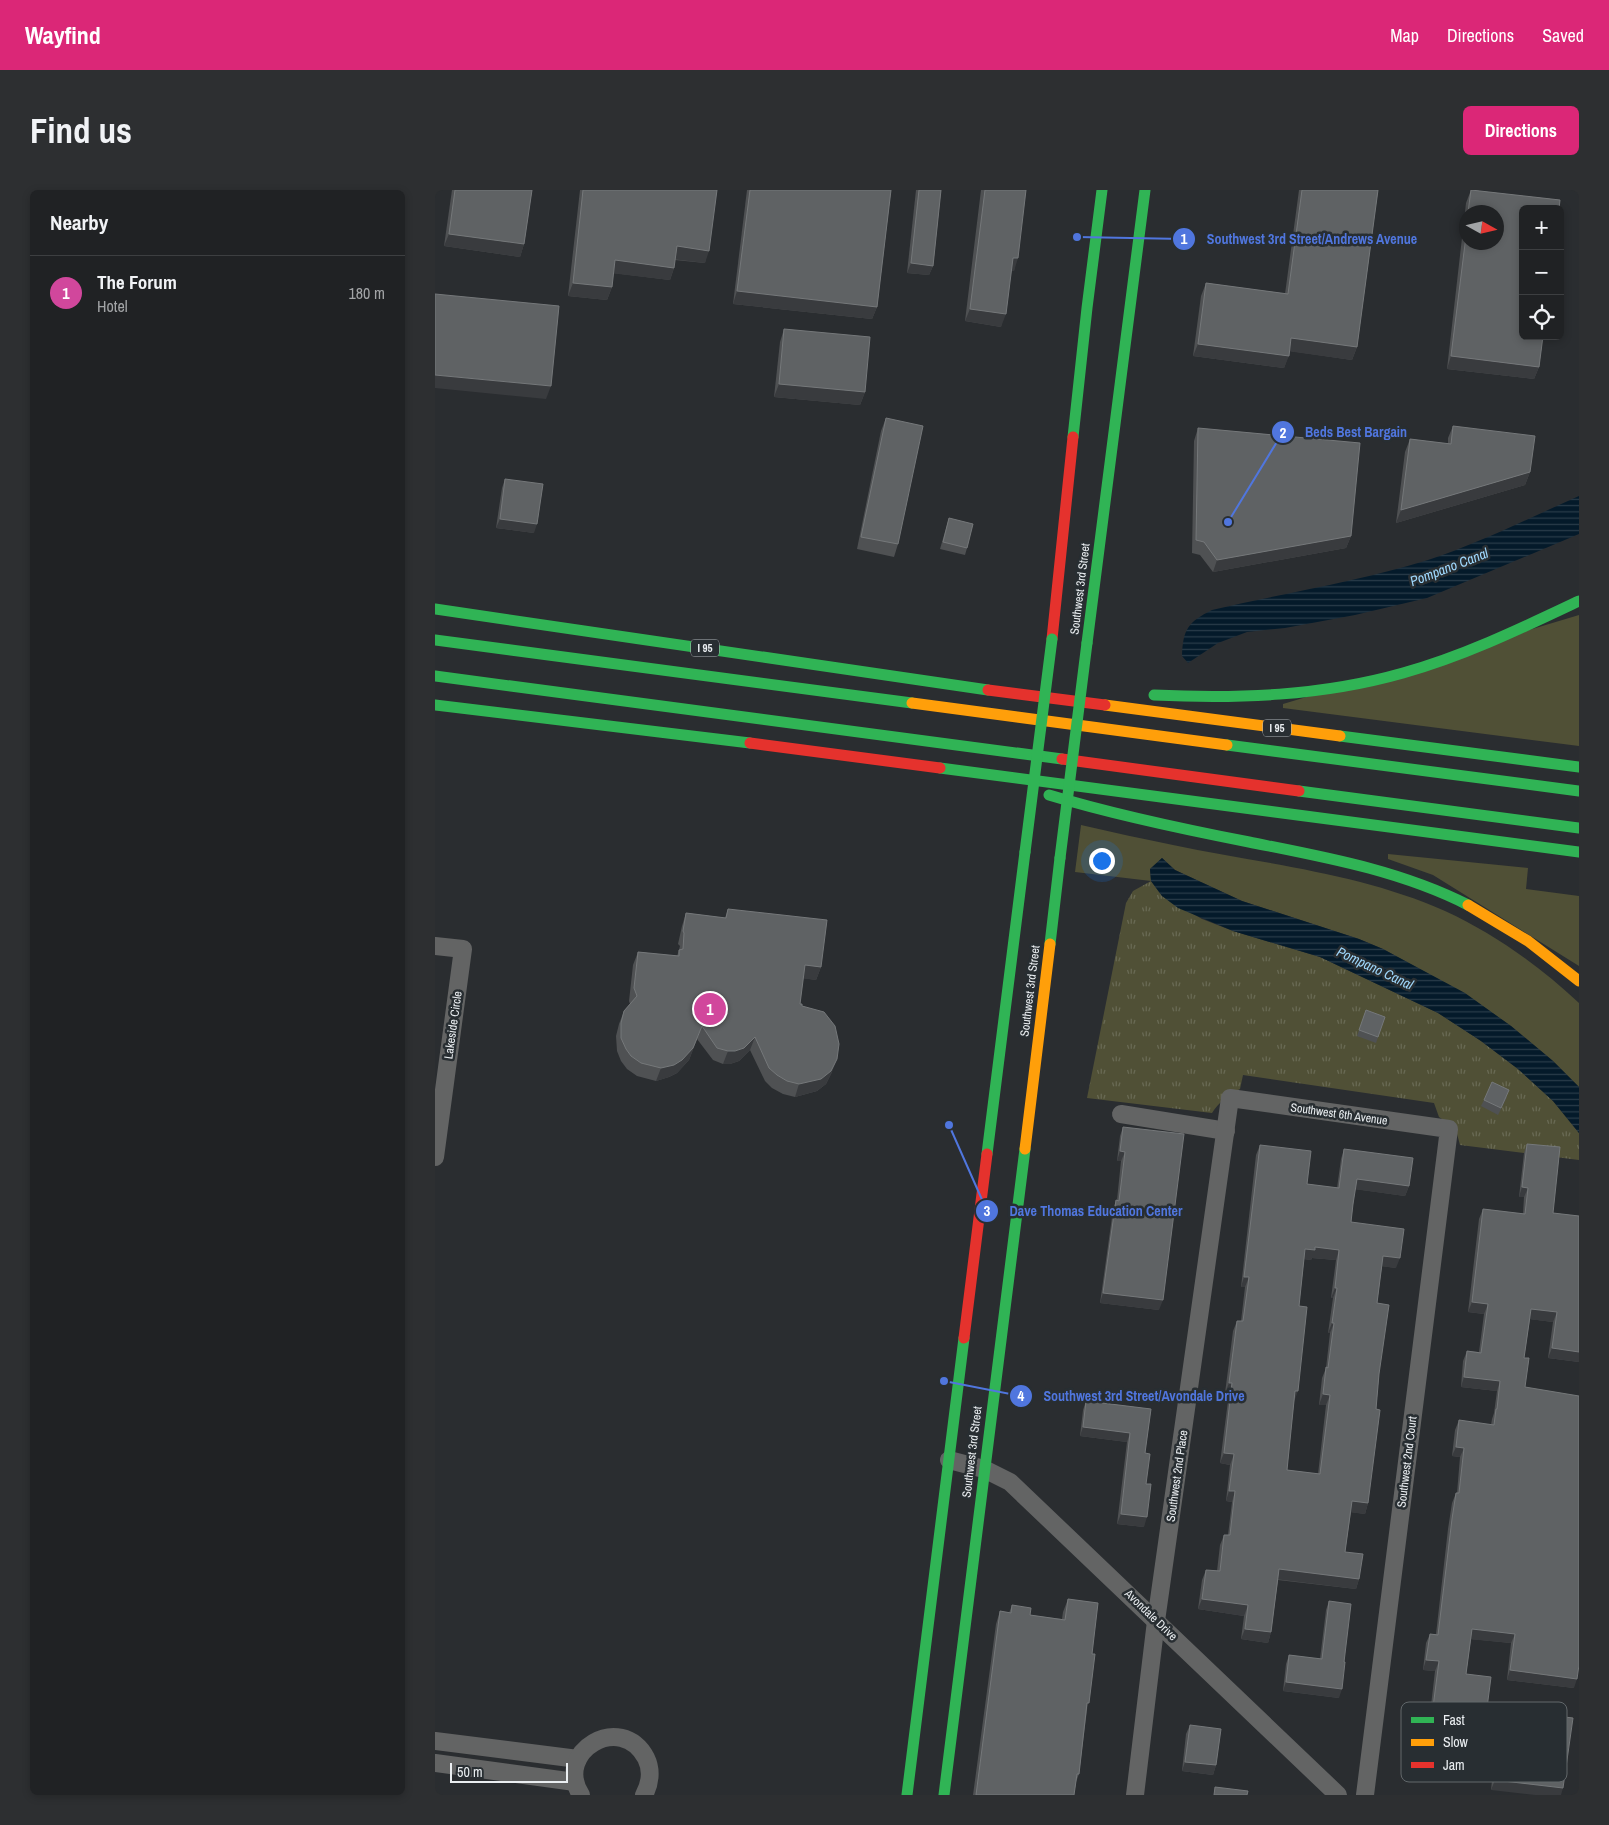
<!DOCTYPE html>
<meta charset="utf-8">
<style>
:root{--surface:#202224;--page:#2d2f31;--text:#f1f3f6;--muted:#a2a4a6;--line:#3d3f41;--accent:#db2777}
body{margin:0;font-family:"Archivo Narrow",sans-serif;background:var(--page);color:var(--text)}
.controls{position:absolute;right:15px;top:15px;display:grid;overflow:hidden;border-radius:8px;box-shadow:0 2px 8px #0003}
.controls button{width:45px;height:45px;display:grid;place-items:center;padding:0;border:0;border-bottom:1px solid var(--line);background:var(--surface);color:var(--text);font:25px sans-serif}
.compass{position:absolute;left:1024px;top:15px;width:45px;height:45px;border-radius:50%;background:var(--surface);box-shadow:0 2px 8px #0003;rotate:98deg}
.scale{position:absolute;left:15px;bottom:12px;width:118px;box-sizing:border-box;padding-left:5px;border:2px solid #eaeef1;border-top:0;font-size:14px;line-height:18px;white-space:nowrap;color:#eaeef1;-webkit-text-stroke:4px #282e32;paint-order:stroke}
.you{position:absolute;left:666px;top:670px;width:18px;height:18px;margin:-12px;border:4px solid #fff;border-radius:50%;background:#1a73e8;box-shadow:0 0 0 8px #1a73e833}
.badge{display:grid;place-items:center;width:32px;height:32px;border-radius:50%;background:var(--accent);color:#fff;font-size:16px;font-weight:700}
.pin{position:absolute;translate:-50% -50%;border:2px solid #fff;box-shadow:0 1px 5px #0006}
.list{margin:0;padding:0;list-style:none}
h2{display:flex;justify-content:space-between;align-items:center;height:65px;margin:0;padding:0 20px;font-size:21px}
h2 small{font-size:16px;font-weight:400;color:var(--muted)}
.list li{display:grid;grid-template-columns:32px 1fr auto;gap:15px;align-items:center;box-sizing:border-box;height:75px;padding:0 20px;border-top:1px solid var(--line)}
.list b{display:block;font-size:19px;white-space:nowrap}
.list p{margin:0;font-size:16px;white-space:nowrap;color:var(--muted)}
.list em{font-size:16px;font-style:normal;color:var(--muted)}
.icon{flex:none;width:28px;height:28px;fill:none;stroke:currentColor;stroke-width:2;stroke-linecap:round;stroke-linejoin:round}
.map{position:relative;flex:none;width:1144px;height:1605px;overflow:hidden;border-radius:8px}
header{display:flex;align-items:center;gap:30px;box-sizing:border-box;height:70px;padding:0 25px;background:var(--accent);color:#fff}
header strong{font-size:24px}
nav{display:flex;gap:28px;margin-inline-start:auto;font-size:18px}
.intro{display:flex;align-items:center;justify-content:space-between;box-sizing:border-box;height:120px;padding:0 30px}
h1{margin:0;font-size:35px}
.button{padding:12px 22px;border-radius:8px;background:var(--accent);color:#fff;font-size:18px;font-weight:700}
main{display:flex;gap:30px;padding:0 30px}
aside{flex:1;background:var(--surface);border-radius:8px;box-shadow:0 2px 8px #0003}
.map>svg:first-child{display:block}
</style>
<header>
<strong>Wayfind</strong>
<nav><a>Map</a><a>Directions</a><a>Saved</a></nav>
</header>
<div class="intro"><h1>Find us</h1><a class="button">Directions</a></div>
<main>
<aside>
<h2>Nearby<small></small></h2>
<ul class="list">
<li><span class="badge" style="background:#d1479c">1</span><div><b>The Forum</b><p>Hotel</p></div><em>180 m</em></li>
</ul>
</aside>
<div class="map">
<svg width="1144" height="1605" viewBox="0 0 1144 1605">
<defs>
<pattern id="park-tufts" width="24" height="20" patternUnits="userSpaceOnUse" patternTransform="scale(1.25)"><rect width="24" height="20" fill="#505036"/><path d="M3 7l-1-3M5 7V3M7 7l1-3M15 17l-1-3M17 17v-4M19 17l1-3" fill="none" stroke="#696a54"/></pattern>
<pattern id="water-rules" width="6" height="5" patternUnits="userSpaceOnUse" patternTransform="scale(1.25)"><rect width="6" height="5" fill="#041a2a"/><path d="M0 2.5h6" fill="none" stroke="#293c49"/></pattern>
</defs>
<rect width="100%" height="100%" fill="#2a2d30"/>
<!-- grass -->
<g fill="#505036">
<path d="M1144,425V556L848,518V514Z"/>
<path d="M646,635C677,642 708,649 738,655C829,674 925,683 1010,721C1060,744 1104,776 1144,813V897L1118,871L1076,836L1030,804L948,759L924,749L807,711L740,680L727,668L715,679L716,691L640,682Z"/>
<path d="M953,664L1093,678L1091,699L1144,706V776L998,685L953,669Z"/>
</g>
<!-- park -->
<path fill="url(#park-tufts)" d="M716,691L727,706L767,729L798,741L885,767L1003,823L1046,851L1083,879L1118,911L1144,943V970L1025,955L1021,940L1016,935L1004,927L999,913L808,885L805,899C793,905 784,912 777,923L652,908L691,713L698,701Z"/>
<!-- water -->
<g fill="url(#water-rules)">
<path d="M1144,306V344L992,408L920,425L850,438L812,442L783,453L753,473L747,466C748,439 753,432 777,420C849,403 922,392 993,370C1045,353 1094,328 1144,306Z"/>
<path d="M727,668L740,680L807,711L924,749L948,759L1030,803L1076,836L1118,871L1144,897V943L1118,911L1083,879L1046,851L1003,823L885,767L798,741L743,718L727,706L716,691L715,679Z"/>
</g>
<g fill="none" stroke-linecap="round" stroke-linejoin="round">
<!-- street -->
<g stroke="#636464" stroke-width="18">
<path d="M0,756L28,759L0,967"/>
<path d="M686,924L791,941"/>
<path d="M514,1270L549,1279L575,1292L903,1605"/>
<path d="M0,1551L143,1569"/>
<path d="M0,1573L140,1592"/>
<path d="M146,1605C118,1562 186,1521 211,1568C217,1580 215,1594 209,1605"/>
<path d="M700,1605L721,1431L795,908L1014,939L930,1605"/>
</g>
<!-- fast -->
<g stroke="#30b455" stroke-width="11">
<path d="M638,247L652,118L667,0"/>
<path d="M0,419L553,500"/>
<path d="M0,450L477,513"/>
<path d="M652,453L710,0"/>
<path d="M0,486L627,569"/>
<path d="M719,505C803,509 887,506 968,483C1029,466 1087,438 1144,411"/>
<path d="M0,515L315,553"/>
<path d="M905,546L1144,577"/>
<path d="M792,555L1144,601"/>
<path d="M505,578L1144,662"/>
<path d="M864,601L1144,638"/>
<path d="M614,605C680,625 747,639 814,652C889,667 964,680 1033,715"/>
<path d="M615,754L625,668"/>
<path d="M552,964L590,662"/>
<path d="M472,1605L529,1148"/>
<path d="M509,1605L590,959"/>
</g>
<!-- slow -->
<g stroke="#ff9f0a" stroke-width="11">
<path d="M477,513L792,555"/>
<path d="M670,515L905,546"/>
<path d="M1033,715L1093,751L1144,791"/>
<path d="M590,959L615,754"/>
</g>
<!-- jam -->
<g stroke="#e5322d" stroke-width="11">
<path d="M617,449L638,247"/>
<path d="M553,500L670,515"/>
<path d="M315,553L505,578"/>
<path d="M627,569L864,601"/>
<path d="M529,1148L552,964"/>
</g>
<!-- fast-bridge -->
<g stroke="#30b455" stroke-width="11">
<path d="M590,662L617,449"/>
<path d="M625,668L652,453"/>
</g>
</g>
<!-- wall -->
<g fill="#4f5153" fill-rule="evenodd">
<path d="M17,0H97L89,54L85,67L9,56Z"/>
<path d="M145,0H282L270,73L240,70L239,78L235,90L178,83L177,97L172,110L133,106Z"/>
<path d="M312,0H456L442,117L437,129L298,114Z"/>
<path d="M481,0H506L498,76L494,85L472,83Z"/>
<path d="M546,0H591L579,81H576L566,137L530,131Z"/>
<path d="M864,0H943L922,157L917,170L855,161L849,178L758,166L766,106L771,93L850,104Z"/>
<path d="M1036,0L1125,10L1124,19H1088V146H1108L1104,177L1099,189L1012,179L1031,13ZM1032,22H1062V52H1032Z"/>
<path d="M349,139L430,202L425,215L339,207L345,152Z"/>
<path d="M451,228L463,354L459,367L422,359L446,241Z"/>
<path d="M1018,236L1095,282L1090,295L961,333L970,262L975,249L1013,254V248Z"/>
<path d="M763,238L916,346L911,358L778,382L765,365L757,363L759,251Z"/>
<path d="M70,289L99,343L61,338L67,298Z"/>
<path d="M514,328L532,358L530,365L505,359Z"/>
<path d="M293,719L386,777L381,790L368,788L365,814L397,882L391,894L382,901L360,907L348,904L337,898L330,891L315,860L304,871L295,874H288L278,870L262,849L254,870L242,883L234,887L221,891L202,886L192,879L186,871L182,861L181,846L184,834L189,821L195,814L194,811L198,775L203,762L242,766L244,760L245,756L243,754L247,736L251,723L290,728Z"/>
<path d="M931,820L950,827L941,853L922,846Z"/>
<path d="M1072,907L1063,925L1046,916L1049,910Z"/>
<path d="M688,937L724,1120L665,1113L678,1020L681,1010H682L686,971H682L685,946Z"/>
<path d="M1092,954L1118,1023L1144,1026V1172L1113,1168L1118,1132L1095,1129L1089,1168L1090,1197L1139,1498L1072,1490L1076,1453L1036,1449L1031,1484L1052,1518L1138,1528L1056,1600L1061,1553L1038,1550L1030,1592L974,1585L981,1532L985,1523L995,1524L1000,1481L988,1480L991,1453L995,1444H1001L1013,1339L1017,1313L1021,1303H1022L1025,1267L1017,1266L1020,1240L1024,1230L1056,1235L1057,1229L1059,1223L1062,1201L1026,1197L1028,1171L1032,1161L1044,1162L1049,1124L1033,1122L1044,1029L1048,1019L1088,1024L1089,1007H1084L1089,963Z"/>
<path d="M825,955L872,994L902,998L906,969L909,959L974,996L970,1006L920,999L916,1032L961,1078L947,1076L942,1113L944,1184L933,1313L930,1324L916,1322L910,1362L924,1389L921,1399L843,1390L836,1442L833,1453L806,1449L809,1426L763,1419L767,1390L771,1380L782,1381L785,1355L789,1345H793L797,1312L791,1311L795,1275L785,1273L794,1203H790L798,1141L802,1131H806L810,1097H806L821,965ZM877,1068L901,1070L896,1108H898L893,1143H895L891,1178L887,1188L884,1215H891L883,1284L852,1280L859,1211L864,1116L869,1069L876,1070Z"/>
<path d="M651,1211L716,1219L710,1263L711,1294L709,1337L682,1334L692,1252L645,1246L648,1220Z"/>
<path d="M633,1409L657,1464L652,1520L644,1584L641,1592L639,1605H538L561,1434L565,1421L574,1423L577,1415L595,1425L627,1429L628,1422Z"/>
<path d="M894,1411L904,1508L848,1501L851,1474L854,1465L885,1469L891,1420Z"/>
<path d="M755,1535L781,1575L778,1585L747,1581L751,1544Z"/>
</g>
<!-- shaded-wall -->
<g fill="#393b3e">
<path d="M14,44L89,54L85,67L9,56Z"/>
<path d="M242,56L274,61L270,73L237,69Z"/>
<path d="M578,68H583L579,81H573Z"/>
<path d="M180,70L239,78L235,90L175,83Z"/>
<path d="M476,73L498,76L494,85L472,83Z"/>
<path d="M138,93L177,97L172,110L133,106Z"/>
<path d="M302,101L442,117L437,129L298,114Z"/>
<path d="M535,119L571,124L566,137L530,131Z"/>
<path d="M856,148L922,157L917,170L852,161Z"/>
<path d="M763,154L854,166L849,178L758,166Z"/>
<path d="M1016,166L1104,177L1099,189L1012,179Z"/>
<path d="M0,185L116,196L111,209L0,198Z"/>
<path d="M344,194L430,202L425,215L339,207Z"/>
<path d="M1095,282L1090,295L961,333L966,320Z"/>
<path d="M65,329L102,334L99,343L61,338Z"/>
<path d="M916,346L911,358L778,382L782,370Z"/>
<path d="M370,775L386,777L381,790L365,788Z"/>
<path d="M267,836L254,870L242,883L234,887L221,891L226,878Z"/>
<path d="M320,847L315,860L304,871L295,874H288L293,861Z"/>
<path d="M402,869L397,882L391,894L382,901L360,907L364,894Z"/>
<path d="M685,961L690,962L686,971H682Z"/>
<path d="M922,989L974,996L970,1006L918,999Z"/>
<path d="M1087,997L1093,998L1089,1007H1084Z"/>
<path d="M880,1057L904,1060L901,1070L877,1068L876,1070L866,1069L870,1059Z"/>
<path d="M948,1066L965,1068L961,1078L944,1076Z"/>
<path d="M809,1087H814L810,1097H806Z"/>
<path d="M900,1098H902L898,1108H896Z"/>
<path d="M668,1103L728,1110L724,1120L665,1113Z"/>
<path d="M1037,1112L1053,1114L1049,1124L1033,1122Z"/>
<path d="M1096,1119L1122,1122L1118,1132L1093,1129Z"/>
<path d="M897,1133H899L895,1143H893Z"/>
<path d="M1117,1158L1144,1162V1172L1113,1168Z"/>
<path d="M1029,1187L1065,1191L1062,1201L1026,1197Z"/>
<path d="M794,1193H797L794,1203H790Z"/>
<path d="M860,1201H863L859,1212Z"/>
<path d="M888,1204L895,1205L891,1215H884Z"/>
<path d="M648,1237L695,1243L692,1252L645,1246Z"/>
<path d="M1021,1257L1029,1258L1025,1267L1017,1266Z"/>
<path d="M789,1263L799,1264L795,1275L785,1273Z"/>
<path d="M794,1301H800L797,1312L791,1311Z"/>
<path d="M917,1311L933,1313L930,1324L913,1322Z"/>
<path d="M686,1324L712,1327L709,1337L682,1334Z"/>
<path d="M844,1379L924,1389L921,1399L840,1389Z"/>
<path d="M767,1409L813,1415L809,1426L763,1419Z"/>
<path d="M810,1439L836,1442L833,1453L806,1449Z"/>
<path d="M1037,1439L1080,1444L1076,1453L1033,1449Z"/>
<path d="M991,1470L1004,1471L1000,1481L988,1480Z"/>
<path d="M1075,1480L1142,1489L1139,1498L1072,1490Z"/>
<path d="M851,1492L907,1499L904,1508L848,1501Z"/>
<path d="M1039,1540L1065,1543L1061,1553L1036,1550Z"/>
<path d="M750,1572L781,1575L778,1585L747,1581Z"/>
<path d="M978,1575L1034,1582L1030,1592L974,1585Z"/>
<path d="M1060,1590L1128,1598L1126,1605H1100L1056,1600Z"/>
</g>
<!-- building -->
<g fill="#5f6264" stroke="#75787a" fill-rule="evenodd">
<path d="M20,0H97L89,54L14,44Z"/>
<path d="M148,0H282L274,61L242,56L239,78L180,70L177,97L138,93Z"/>
<path d="M315,0H456L442,117L302,101Z"/>
<path d="M484,0H506L498,76L476,73Z"/>
<path d="M550,0H591L583,68H578L571,124L535,119Z"/>
<path d="M867,0H943L922,157L856,148L854,166L763,154L771,93L853,104Z"/>
<path d="M1036,0L1125,10L1124,19H1088V146H1108L1104,177L1016,166L1032,38V52H1062V22H1033Z"/>
<path d="M0,104L124,116L116,196L0,185Z"/>
<path d="M349,139L435,147L430,202L344,194Z"/>
<path d="M451,228L488,236L463,354L426,347Z"/>
<path d="M1018,236L1100,246L1095,282L966,320L975,249L1016,254Z"/>
<path d="M763,238L925,253L916,346L782,370L769,352L761,350Z"/>
<path d="M70,289L108,294L102,334L65,329Z"/>
<path d="M514,328L538,334L532,358L508,352Z"/>
<path d="M293,719L392,730L386,777L370,775L365,814H367V816L389,822L400,836L404,854L402,869L396,881L386,889L364,894L352,891L342,885L334,878L320,847L309,858L300,861H293L282,858L267,836L258,858L247,870L239,875L226,878L206,873L196,866L191,859L186,848V833L189,821L202,806L199,798L203,762L244,766V760L248,759L249,743L248,741L251,723L291,728Z"/>
<path d="M931,820L950,827L943,847L924,840Z"/>
<path d="M1057,892L1074,900L1066,918L1049,910Z"/>
<path d="M688,937L749,944L728,1110L668,1103L681,1010L684,1011L690,962L685,961Z"/>
<path d="M1092,954L1125,957L1118,1023L1144,1026V1162L1117,1158L1122,1122L1096,1119L1089,1168H1094L1090,1197L1144,1206V1475L1142,1489L1075,1480L1080,1444L1037,1439L1031,1484L1056,1487L1052,1518L1138,1528L1128,1598L1060,1590L1065,1543L1039,1540L1034,1582L978,1575L985,1523L997,1525L1004,1471L991,1470L995,1444L1003,1445L1017,1329L1021,1303H1024L1029,1258L1021,1257L1024,1230L1059,1235L1061,1219H1062L1065,1191L1029,1187L1032,1161L1046,1163L1053,1114L1037,1112L1048,1019L1090,1024L1093,998L1087,997Z"/>
<path d="M825,955L876,961L872,994L904,998L909,959L978,968L974,996L922,989L918,1014L916,1032L969,1039L965,1068L948,1066L942,1113L954,1115L944,1184L941,1219L945,1220L933,1313L917,1311L910,1362L928,1364L924,1389L844,1379L836,1442L810,1439L813,1415L767,1409L771,1380L785,1381L789,1345H795L800,1301H794L799,1264L789,1263L797,1193H794L802,1131H808L814,1087H809ZM880,1057L904,1060L900,1098H902L897,1133H899L893,1178L891,1177L888,1204L895,1205L885,1284L852,1280L860,1201H863L872,1117L864,1116L870,1059L880,1060Z"/>
<path d="M651,1211L716,1219L710,1263L715,1264L711,1294H716L712,1327L686,1324L695,1243L648,1237Z"/>
<path d="M633,1409L663,1413L657,1464H660L654,1513H652L644,1584H642L639,1605H541L565,1421L576,1423L577,1415L596,1418L595,1425L630,1430Z"/>
<path d="M894,1411L916,1414L909,1472H910L907,1499L851,1492L854,1465L887,1469Z"/>
<path d="M755,1535L786,1539L781,1575L750,1572Z"/>
<path d="M780,1597L813,1601L812,1605H779Z"/>
</g>
<g text-anchor="middle" stroke-width="5" stroke-linejoin="round" paint-order="stroke">
<!-- shield labels -->
<g fill="#282e32" stroke="#b0b4b8" stroke-width="1">
<rect x="256" y="449.5" width="28" height="17" rx="4"/>
<rect x="828" y="529.5" width="28" height="17" rx="4"/>
</g>
<g font-size="11" font-weight="bold" fill="#eaeef1">
<text x="270" y="462">I 95</text>
<text x="842" y="542">I 95</text>
</g>
<!-- street labels -->
<g font-size="12" fill="#eaeef1" stroke="#282e32">
<text transform="translate(645 399) rotate(-83)" y="4">Southwest 3rd Street</text>
<text transform="translate(595 801) rotate(-83)" y="4">Southwest 3rd Street</text>
<text transform="translate(18 835) rotate(-82)" y="4">Lakeside Circle</text>
<text transform="translate(904 924) rotate(8)" y="4">Southwest 6th Avenue</text>
<text transform="translate(537 1262) rotate(-83)" y="4">Southwest 3rd Street</text>
<text transform="translate(972 1272) rotate(-83)" y="4">Southwest 2nd Court</text>
<text transform="translate(742 1286) rotate(-82)" y="4">Southwest 2nd Place</text>
<text transform="translate(716 1425) rotate(44)" y="4">Avondale Drive</text>
</g>
<!-- water labels -->
<g font-size="14" font-style="italic" fill="#9fd8fd" stroke="#282e32">
<text transform="translate(1014 377) rotate(-21)" y="5">Pompano Canal</text>
<text transform="translate(940 778) rotate(25)" y="5">Pompano Canal</text>
</g>
</g>
<!-- legend -->
<rect x="966" y="1512" width="166" height="80" rx="8" fill="#282e32" stroke="#62686b" stroke-width="1"/>
<rect x="976" y="1527" width="23" height="6" fill="#30b455"/>
<rect x="976" y="1549" width="23" height="7" fill="#ff9f0a"/>
<rect x="976" y="1572" width="23" height="6" fill="#e5322d"/>
<g font-size="14" fill="#eaeef1">
<text x="1008" y="1535">Fast</text>
<text x="1008" y="1557">Slow</text>
<text x="1008" y="1580">Jam</text>
</g>
<!-- callouts -->
<path fill="none" stroke="#5076de" stroke-width="2" d="M642 47L749 49M793 332L848 242M514 935L552 1021M509 1191L586 1206"/>
<g fill="#5076de" stroke="#282e32" stroke-width="2">
<circle cx="642" cy="47" r="5"/>
<circle cx="793" cy="332" r="5"/>
<circle cx="514" cy="935" r="5"/>
<circle cx="509" cy="1191" r="5"/>
<circle cx="749" cy="49" r="12"/>
<circle cx="848" cy="242" r="12"/>
<circle cx="552" cy="1021" r="12"/>
<circle cx="586" cy="1206" r="12"/>
</g>
<g font-size="15" text-anchor="middle" font-weight="bold" fill="#fff">
<text x="749" y="54">1</text>
<text x="848" y="248">2</text>
<text x="552" y="1026">3</text>
<text x="586" y="1211">4</text>
</g>
<g font-size="14" text-anchor="middle" font-weight="bold" fill="#5076de" stroke="#282e32" stroke-width="5" stroke-linejoin="round" paint-order="stroke">
<text x="877" y="54">Southwest 3rd Street/Andrews Avenue</text>
<text x="921" y="247">Beds Best Bargain</text>
<text x="661" y="1026">Dave Thomas Education Center</text>
<text x="709" y="1211">Southwest 3rd Street/Avondale Drive</text>
</g>
</svg>
<div class="controls">
<button>+</button>
<button>−</button>
<button><svg class="icon" aria-label="locate" viewBox="0 0 24 24"><circle cx="12" cy="12" r="6"/><path d="M12 2v4M12 18v4M2 12h4M18 12h4"/></svg></button>
</div>
<svg class="compass" viewBox="-18 -18 36 36"><path d="M0-13l5 13h-10z" fill="#e53935"/><path d="M0 13l5-13h-10z" fill="#a2a4a6"/></svg>
<div class="scale">50 m</div>
<div class="you"></div>
<div class="pin badge" style="left:275px;top:819px;background:#d1479c">1</div>
</div>
</main>
